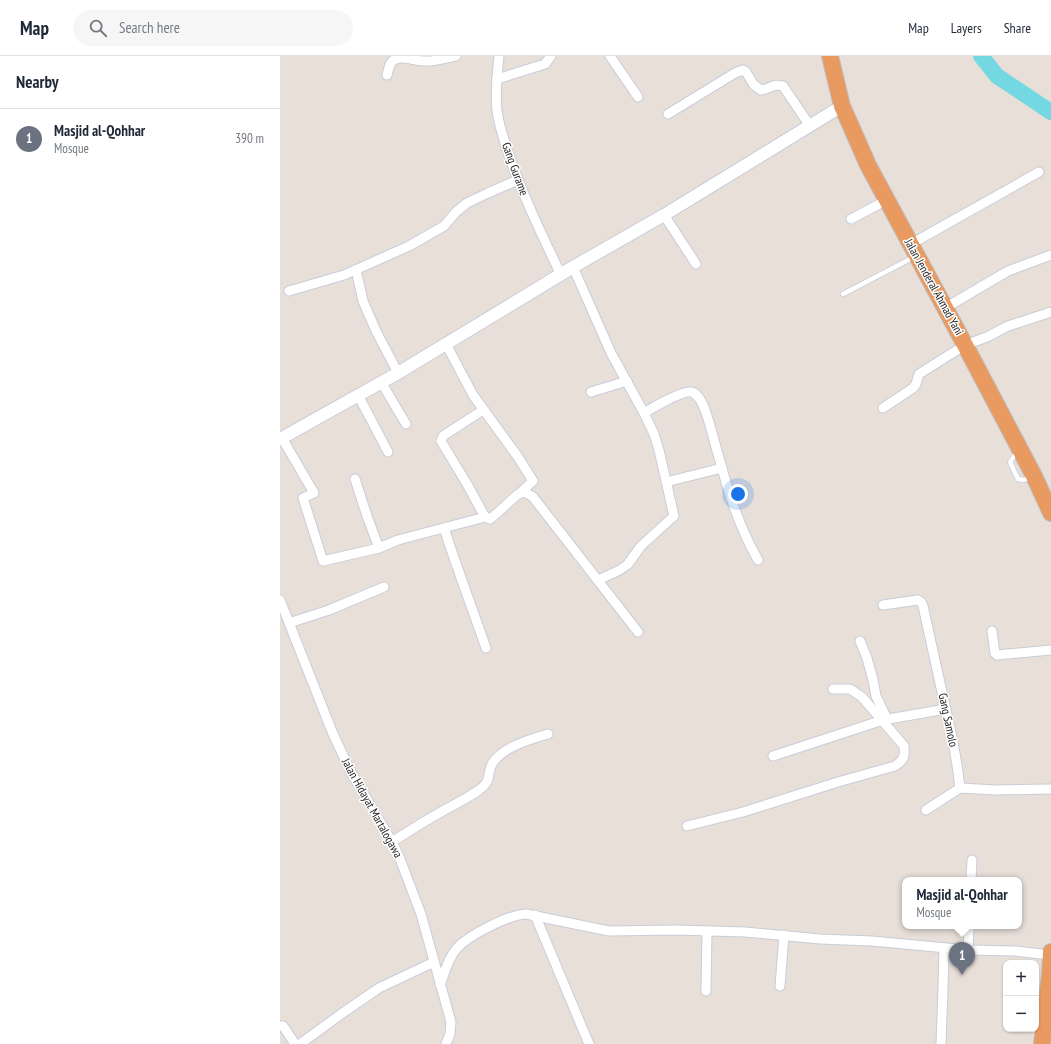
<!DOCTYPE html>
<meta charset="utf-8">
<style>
:root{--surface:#fff;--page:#f6f6f7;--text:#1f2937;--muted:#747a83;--line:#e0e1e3;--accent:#111827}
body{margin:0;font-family:"PT Sans Narrow",sans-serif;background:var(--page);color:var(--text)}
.controls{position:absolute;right:12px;bottom:12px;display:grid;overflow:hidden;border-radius:8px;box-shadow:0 1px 3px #0004}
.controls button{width:36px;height:36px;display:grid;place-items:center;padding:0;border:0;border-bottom:1px solid var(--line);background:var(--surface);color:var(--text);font:20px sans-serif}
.you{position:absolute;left:458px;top:438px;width:14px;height:14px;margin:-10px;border:3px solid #fff;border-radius:50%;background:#1a73e8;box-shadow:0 0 0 6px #1a73e833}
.badge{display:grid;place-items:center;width:26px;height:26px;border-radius:50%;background:var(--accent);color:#fff;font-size:13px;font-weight:700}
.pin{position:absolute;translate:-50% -33px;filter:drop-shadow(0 1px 2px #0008)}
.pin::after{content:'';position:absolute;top:21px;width:14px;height:12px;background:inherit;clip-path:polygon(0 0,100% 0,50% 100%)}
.popup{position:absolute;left:622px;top:821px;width:120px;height:52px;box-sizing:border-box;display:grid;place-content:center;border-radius:8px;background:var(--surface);filter:drop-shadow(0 1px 3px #0005);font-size:13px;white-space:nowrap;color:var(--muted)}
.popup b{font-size:15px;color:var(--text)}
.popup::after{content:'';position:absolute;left:50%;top:100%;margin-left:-8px;border:8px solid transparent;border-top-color:var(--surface)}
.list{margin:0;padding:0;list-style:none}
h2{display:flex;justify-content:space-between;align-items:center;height:52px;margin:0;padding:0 16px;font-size:17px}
h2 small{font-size:13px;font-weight:400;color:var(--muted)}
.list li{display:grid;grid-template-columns:26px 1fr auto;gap:12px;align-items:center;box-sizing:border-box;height:60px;padding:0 16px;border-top:1px solid var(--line)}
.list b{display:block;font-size:15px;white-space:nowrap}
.list p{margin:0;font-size:13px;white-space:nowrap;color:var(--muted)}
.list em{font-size:13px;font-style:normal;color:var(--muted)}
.icon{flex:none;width:22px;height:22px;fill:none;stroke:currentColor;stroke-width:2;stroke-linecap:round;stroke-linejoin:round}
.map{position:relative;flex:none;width:771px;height:988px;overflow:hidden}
header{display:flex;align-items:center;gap:24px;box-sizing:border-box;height:56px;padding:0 20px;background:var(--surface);border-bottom:1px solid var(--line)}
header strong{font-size:19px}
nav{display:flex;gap:22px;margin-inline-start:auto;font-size:14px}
.search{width:280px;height:36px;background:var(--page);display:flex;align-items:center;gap:10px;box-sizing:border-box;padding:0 14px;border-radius:22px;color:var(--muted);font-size:15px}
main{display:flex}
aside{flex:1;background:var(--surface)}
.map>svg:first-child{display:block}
</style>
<header>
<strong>Map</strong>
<div class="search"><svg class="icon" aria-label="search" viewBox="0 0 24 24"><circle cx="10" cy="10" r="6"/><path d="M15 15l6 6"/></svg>Search here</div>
<nav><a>Map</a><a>Layers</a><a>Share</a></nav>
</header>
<main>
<aside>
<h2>Nearby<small></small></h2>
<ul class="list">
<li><span class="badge" style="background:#6b7280">1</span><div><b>Masjid al-Qohhar</b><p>Mosque</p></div><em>390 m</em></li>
</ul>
</aside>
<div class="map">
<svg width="771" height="988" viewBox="0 0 771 988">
<rect width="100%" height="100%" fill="#e8dfd9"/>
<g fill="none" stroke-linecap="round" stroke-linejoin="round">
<!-- river -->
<path stroke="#74d8e2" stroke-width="16" d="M701,0L717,20L771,56"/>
<defs>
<g id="service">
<path d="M563,238L634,201"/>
<path d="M737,396L730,406L738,423L744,424L751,421"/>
</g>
<g id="minor">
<path d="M219,0C217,18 215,36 217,55C219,70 224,84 229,99C243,140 262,179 281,219"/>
<path d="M330,0L358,41"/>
<path d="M107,19C109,13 109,5 116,3C122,0 136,5 144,5C155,6 165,2 176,0"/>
<path d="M217,23L265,8L271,0"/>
<path d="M388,58L455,17L463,14L466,16L474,29L481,34C491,33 492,27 503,30L530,70"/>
<path d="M384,159L416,208"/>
<path d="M571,163L607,144"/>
<path d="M631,188L759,116"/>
<path d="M293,211L331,297L364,357C372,352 403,334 411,336C417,337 420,343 423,349C430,365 433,382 438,398C448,435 459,471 478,504"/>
<path d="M76,214L83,245L96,275L118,317"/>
<path d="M9,235L64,219L129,190L164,170L176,156L187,147L208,137L238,124"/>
<path d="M665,252L728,215L771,199"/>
<path d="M166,288L193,339L238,401L253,425L241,436"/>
<path d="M101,326L126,368"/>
<path d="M311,336L347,325"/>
<path d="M78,339L108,396"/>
<path d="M603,352L633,332L636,328L639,318L685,289L707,281L728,270L771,256"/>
<path d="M203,354L163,380L161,385L187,428L205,461"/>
<path d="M2,382L34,437L23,442L43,505L99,492L118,484L205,461L210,463L215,459L237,439C243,434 247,437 253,441L358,576"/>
<path d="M75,423L87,460L99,492"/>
<path d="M386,426L442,412"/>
<path d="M164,472C177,512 192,552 206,592"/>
<path d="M318,524L340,514L348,508L361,490L394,460L379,394L374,378L364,357"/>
<path d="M0,544L53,678L71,716L112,786L120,803L141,858L171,966L170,978L166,988"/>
<path d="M603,549L638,544L641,546L643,550L673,686L677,709L680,732L715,734L771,733"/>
<path d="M9,567L49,554L104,531"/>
<path d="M712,575L715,597L717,599L771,594"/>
<path d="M580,585L587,602L593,624L596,640L607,663"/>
<path d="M493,700L603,664L666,653"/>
<path d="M646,754L680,732"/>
<path d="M407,770L463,756L558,726L615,710C624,704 625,701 624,690L582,641L570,633H553"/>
<path d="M112,786C126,777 140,768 154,760C169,751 185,744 199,734C213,724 206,719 212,708C222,691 251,683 268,678"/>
<path d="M691,824L692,804"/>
<path d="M255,859L309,988"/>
<path d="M688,894L689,870"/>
<path d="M160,929C165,916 168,902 177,892C189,879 228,859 246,858L329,875L397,874L465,876L540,883L592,885L688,894L735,895L771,899"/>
<path d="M500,930L504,879"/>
<path d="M426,935L427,875"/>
<path d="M0,970H3L15,988"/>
<path d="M20,988L64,956L99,932L154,906"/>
<path d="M661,988L663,933L664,892"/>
</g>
<path id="tertiary" d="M0,383L118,317L293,211L384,159L562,50"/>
<g id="trunk">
<path d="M550,0L562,50L588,109L685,289L754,420L771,457"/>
<path d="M762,988L770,918L771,896"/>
</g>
</defs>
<!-- service casing -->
<use href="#service" stroke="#c8cdd8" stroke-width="6"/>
<!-- minor casing -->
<use href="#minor" stroke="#c8cdd8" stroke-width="11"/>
<!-- tertiary casing -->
<use href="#tertiary" stroke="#c8cdd8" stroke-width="14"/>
<!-- trunk casing -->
<use href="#trunk" stroke="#bebebe" stroke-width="18"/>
<!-- service -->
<use href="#service" stroke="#fff" stroke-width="4.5"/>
<!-- minor -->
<use href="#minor" stroke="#fff" stroke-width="9"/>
<!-- tertiary -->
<use href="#tertiary" stroke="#fff" stroke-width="12"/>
<!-- trunk -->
<use href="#trunk" stroke="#e99a60" stroke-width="16"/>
</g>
<g text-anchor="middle" stroke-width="3" stroke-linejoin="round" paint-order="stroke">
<!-- street labels -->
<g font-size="12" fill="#272727" stroke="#fff">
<text transform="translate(235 113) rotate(70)" y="4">Gang Gurame</text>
<text transform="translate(654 231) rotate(61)" y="4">Jalan Jenderal Ahmad Yani</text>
<text transform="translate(668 664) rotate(78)" y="4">Gang Samolo</text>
<text transform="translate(92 752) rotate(61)" y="4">Jalan Hidayat Martalogawa</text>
</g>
</g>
</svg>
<div class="controls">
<button>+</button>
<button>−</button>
</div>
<div class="you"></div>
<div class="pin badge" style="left:682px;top:919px;background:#6b7280">1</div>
<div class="popup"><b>Masjid al-Qohhar</b>Mosque</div>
</div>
</main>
